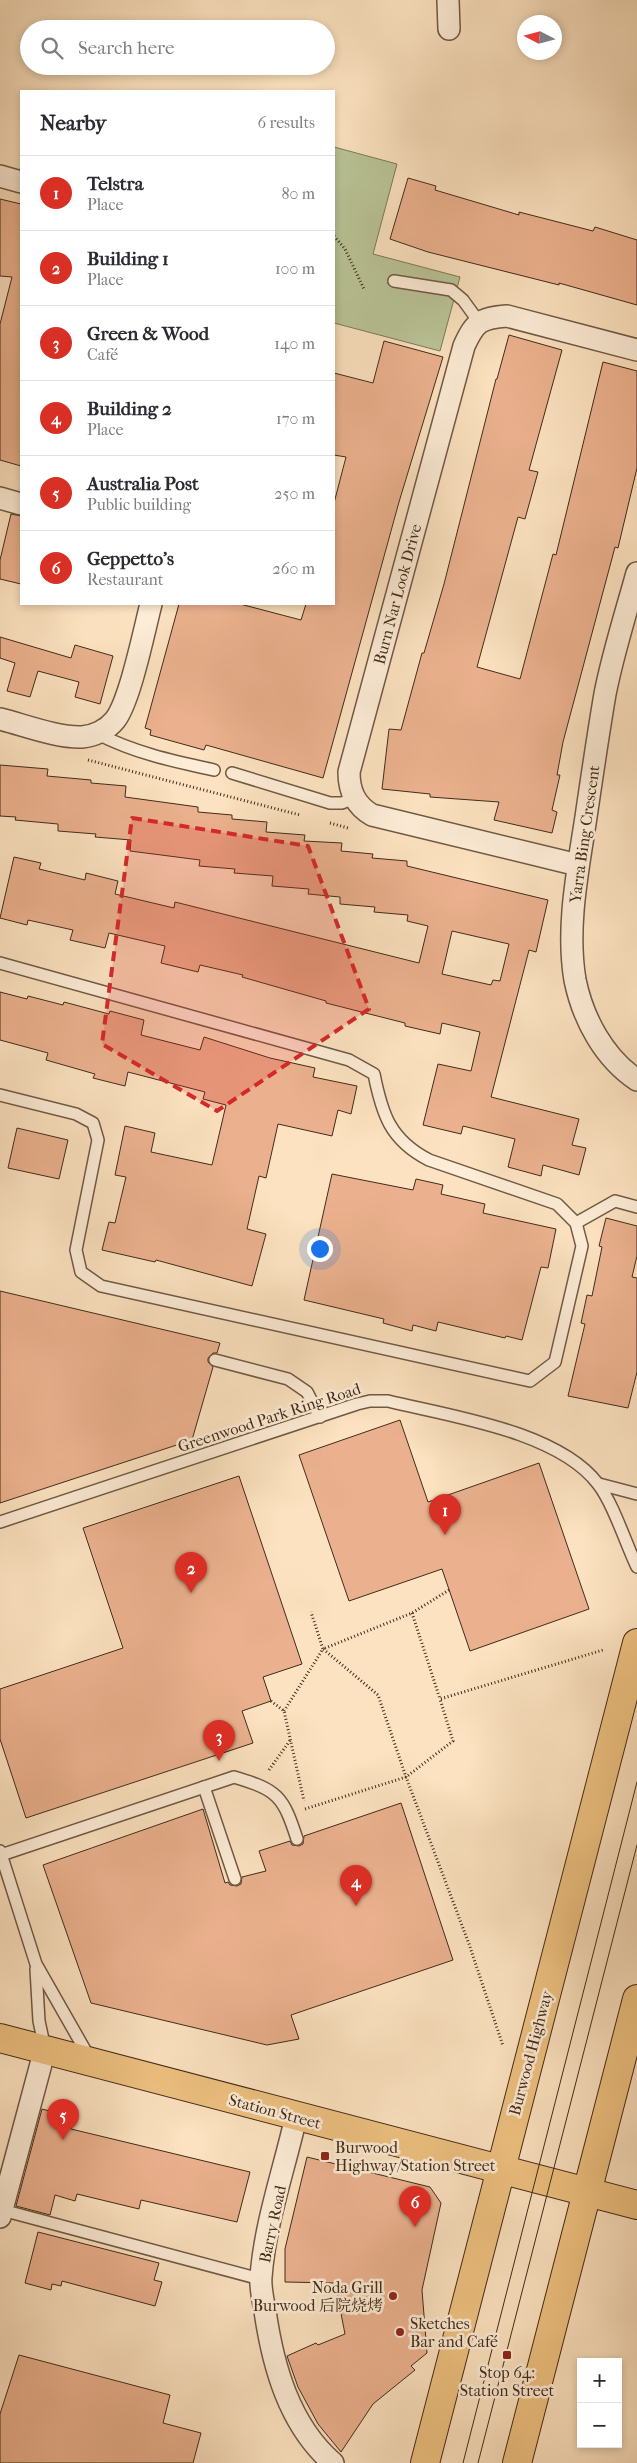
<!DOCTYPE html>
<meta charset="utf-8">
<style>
:root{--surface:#fff;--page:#f7f7f7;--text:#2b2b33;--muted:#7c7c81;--line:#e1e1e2;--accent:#d93025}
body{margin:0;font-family:"IM FELL French Canon","Noto Serif SC",serif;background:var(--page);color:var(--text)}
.controls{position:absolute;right:15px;bottom:15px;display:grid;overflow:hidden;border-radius:0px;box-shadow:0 2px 8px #0003}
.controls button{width:45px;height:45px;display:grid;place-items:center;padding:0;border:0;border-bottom:1px solid var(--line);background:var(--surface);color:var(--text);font:25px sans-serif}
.compass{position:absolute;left:517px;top:15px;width:45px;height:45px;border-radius:50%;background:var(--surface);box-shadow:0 2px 8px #0003;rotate:276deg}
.you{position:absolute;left:319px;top:1248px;width:18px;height:18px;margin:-12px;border:4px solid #fff;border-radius:50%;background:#1a73e8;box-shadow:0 0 0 8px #1a73e833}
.badge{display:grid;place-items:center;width:32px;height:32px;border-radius:50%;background:var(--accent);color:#fff;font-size:16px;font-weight:700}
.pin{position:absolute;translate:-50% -41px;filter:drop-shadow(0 1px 2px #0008)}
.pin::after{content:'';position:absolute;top:26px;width:18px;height:15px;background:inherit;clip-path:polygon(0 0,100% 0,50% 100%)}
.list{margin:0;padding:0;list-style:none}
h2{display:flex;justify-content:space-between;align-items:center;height:65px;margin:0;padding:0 20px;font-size:21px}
h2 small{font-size:16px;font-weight:400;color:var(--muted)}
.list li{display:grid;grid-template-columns:32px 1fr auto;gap:15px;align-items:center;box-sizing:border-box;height:75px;padding:0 20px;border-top:1px solid var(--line)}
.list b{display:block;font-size:19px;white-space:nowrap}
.list p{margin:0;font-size:16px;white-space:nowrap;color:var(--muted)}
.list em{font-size:16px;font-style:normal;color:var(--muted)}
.icon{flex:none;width:28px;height:28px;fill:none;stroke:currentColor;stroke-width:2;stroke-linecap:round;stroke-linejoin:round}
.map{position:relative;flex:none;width:637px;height:2463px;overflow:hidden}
.search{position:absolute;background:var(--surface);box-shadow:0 2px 8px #0003;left:20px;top:20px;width:315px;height:55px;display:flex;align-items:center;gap:12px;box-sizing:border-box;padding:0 18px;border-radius:28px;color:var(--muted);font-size:19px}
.panel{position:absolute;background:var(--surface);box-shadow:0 2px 8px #0003;left:20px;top:90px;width:315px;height:515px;border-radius:0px}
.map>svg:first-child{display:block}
</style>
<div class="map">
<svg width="637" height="2463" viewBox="0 0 637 2463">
<rect width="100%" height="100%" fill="#fce2c0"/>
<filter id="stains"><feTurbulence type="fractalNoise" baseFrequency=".004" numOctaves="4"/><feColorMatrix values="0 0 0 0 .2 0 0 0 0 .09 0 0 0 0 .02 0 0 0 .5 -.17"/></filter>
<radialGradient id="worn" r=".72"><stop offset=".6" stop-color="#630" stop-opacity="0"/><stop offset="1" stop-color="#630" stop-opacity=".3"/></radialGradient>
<!-- green -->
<path fill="#b9c497" stroke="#7d7858" d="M334,147L397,164L373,254L460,277L440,351L334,323Z"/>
<!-- building -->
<g fill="#ebb18e" stroke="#412b19" fill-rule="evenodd">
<path d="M408,178L436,186L435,190L519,215V212L593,231L595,227L637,240V305L559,283V285L428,252L390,239Z"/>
<path d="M0,199L21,204V466L0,460V324L12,277L0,276Z"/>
<path d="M509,335L562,350L529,470L538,472L525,519L518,517L477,667L520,679L553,554L556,555L603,362L637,371V468L618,548L615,547L563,742L557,775H560L552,810L557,812L552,833L494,820L499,802L430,797V794L382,789L389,729L401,730L422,653H424L444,584L496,379H497Z"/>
<path d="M384,341L443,357L399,502L323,778L206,745L204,750L150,735L151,730L145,728L179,604H240L301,620L306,604H334V503L346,457L334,455V373L373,383Z"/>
<path d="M11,514L21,516V584L0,579V560Z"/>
<path d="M0,637L71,658L75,645L113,656L100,704L75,697L79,682L38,671L30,697L7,691L15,663L0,658Z"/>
<path d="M0,765L48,769L47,776L91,780V783L126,786L125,797L198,807V812L232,815V819L267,822L266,832L305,835L304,841L342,843L341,851L373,854L372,858L407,861V866L548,900L536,952L529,950L491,1097L579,1119L572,1145L586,1148L579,1175L543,1165L541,1176L508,1167L515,1139L463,1126L461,1134L423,1125L438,1064L471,1071L480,1032L442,1023L440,1034L405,1026V1023L326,1003V1001L242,977L243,975L200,965L198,972L161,963L165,946L109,933L105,948L70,940L73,930L28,920L27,925L0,918L14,857L41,863L39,869L85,880L86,873L118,881L115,894L174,908L175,902L419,963L428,926L407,921L408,915L374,912L375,907L340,904V897L308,894L309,889L272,886L273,876L234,873L235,869L199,866L200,860L130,851L131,840L95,837L96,834L58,831V824L15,820L16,817L0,816ZM452,931L509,944L500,981L493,980L491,985L442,974Z"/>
<path d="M0,992L27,999L28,996L63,1005L64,1002L109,1014L110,1011L144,1020L141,1035L200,1050L204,1037L270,1058L315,1068L313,1077L357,1086L351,1114L338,1110L332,1136L278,1124L266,1178L259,1176L247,1229L266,1234L252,1286L156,1260L155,1262L102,1250L109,1222L115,1223L126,1177L115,1175L125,1126L155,1133L151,1152L212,1165L226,1105L203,1099L205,1092L128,1072L125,1086L93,1078L95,1074L46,1060L48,1053L0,1040Z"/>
<path d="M17,1128L68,1140L59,1179L8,1168Z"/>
<path d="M332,1174L413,1190L416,1179L443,1185L441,1194L485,1204L483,1213L556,1229L548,1268L541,1267L522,1340L506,1336L505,1338L438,1322L436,1331L413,1325L412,1331L383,1323L384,1319L304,1300Z"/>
<path d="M606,1218L637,1226V1256L632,1277L637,1278V1372L628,1408L568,1396L585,1324L581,1323L587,1295L592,1296L602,1247L599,1246Z"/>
<path d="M0,1291L220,1343L217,1353H213L208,1358V1362L213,1367L192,1440L0,1503Z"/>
<path d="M400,1420L428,1502L539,1463L589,1609L470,1651L442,1569L349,1601L299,1455Z"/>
<path d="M239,1476L302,1664L263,1677L271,1701L242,1711L253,1743L26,1818L0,1739V1689L123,1648L83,1528Z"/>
<path d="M401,1803L453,1960L291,2015L299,2039L267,2045L91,2003L43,1865L203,1809L225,1883L228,1882L230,1885L237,1886L241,1884L242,1877L266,1871L259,1851L290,1841L292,1845L299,1846L303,1844L304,1836Z"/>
<path d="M42,2109L74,2118L71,2129L250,2172L237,2222L141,2200L139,2209L77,2194L75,2201L55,2195L50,2215L16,2206Z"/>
<path d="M307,2157L430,2187L441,2203L422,2290L427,2353L411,2366L415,2370L373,2404L341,2452L318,2424L298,2387L287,2356L316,2343L318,2345L345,2334L335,2283L285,2282V2249Z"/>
<path d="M38,2232L159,2263L154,2280L162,2282L155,2306L62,2281L61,2286L52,2284L51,2290L25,2283Z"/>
<path d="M19,2355L170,2395L163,2423L201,2433L193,2463H0V2414Z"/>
</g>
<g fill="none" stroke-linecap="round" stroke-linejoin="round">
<defs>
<g id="lane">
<path d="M394,281L451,290L463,300L479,322"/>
<path d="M98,734C135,753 173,761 214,770"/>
<path d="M232,773L330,803H342L354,798"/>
<path d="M0,963L349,1060L374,1074C382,1114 390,1140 429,1160L557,1204L576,1223L582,1246L555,1362L530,1381L101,1286L81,1272L76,1250L98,1140L93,1123L76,1114L0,1095"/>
<path d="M576,1223L615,1201L637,1207"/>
<path d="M215,1360L288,1379L307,1392L320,1417"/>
<path d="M599,1484L637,1494"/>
<path d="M0,1522L357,1404L370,1401H388C449,1416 558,1431 598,1484C613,1503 626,1544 637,1567"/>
<path d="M204,1787L235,1879"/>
<path d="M0,1851L36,1964L89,2057"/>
<path d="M1,1855L234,1777C278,1790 283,1796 297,1839"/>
<path d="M36,1969L39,2021L45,2049"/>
<path d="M2,2210L260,2279"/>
</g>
<g id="street">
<path d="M448,0L449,29"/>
<path d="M0,176L21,182"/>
<path d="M0,498L21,504"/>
<path d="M637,573C626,613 613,653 605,694C598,735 592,776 586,817C578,870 566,927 575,980C583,1019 604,1058 637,1080"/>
<path d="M0,719C24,725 58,738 82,737C94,736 107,730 115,720C130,701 144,631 151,604"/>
<path d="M578,865L372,815C355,805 349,791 349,772L464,346C475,322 480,318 507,316L637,350"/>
<path d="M296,2117C284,2170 265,2223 261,2277C260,2287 263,2300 265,2311C273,2366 289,2425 333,2463"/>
<path d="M0,2217L45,2049"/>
</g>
<path id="primary" d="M0,2038L637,2205"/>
<g id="highway">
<path d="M425,2463L637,1643"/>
<path d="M517,2463L637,1999"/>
</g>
</defs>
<!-- lane casing -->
<use href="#lane" stroke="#705943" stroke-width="14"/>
<!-- street casing -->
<use href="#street" stroke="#705943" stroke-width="24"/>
<!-- primary casing -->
<use href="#primary" stroke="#412b19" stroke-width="30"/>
<!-- highway casing -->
<use href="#highway" stroke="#412b19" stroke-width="30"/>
<!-- path -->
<g stroke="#412b19" stroke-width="3" stroke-dasharray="1 2.5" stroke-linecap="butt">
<path d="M334,236L345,249L364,289"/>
<path d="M88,760L300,815"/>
<path d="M330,823L348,828"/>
<path d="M449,1590L412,1613L323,1649L378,1695L406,1777L469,1944L503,2046"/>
<path d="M412,1613L440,1699"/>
<path d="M271,1701L284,1711L304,1801"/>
<path d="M284,1711L323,1649L311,1612"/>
<path d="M269,1770L291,1739"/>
<path d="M305,1809L406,1777L453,1741L440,1699L603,1650"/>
</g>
<!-- lane -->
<use href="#lane" stroke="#fdecd6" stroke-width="11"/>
<!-- street -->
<use href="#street" stroke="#fdecd6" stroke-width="21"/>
<!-- primary -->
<use href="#primary" stroke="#eec180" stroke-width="28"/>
<!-- highway -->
<use href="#highway" stroke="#eec180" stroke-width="28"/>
<!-- tram -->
<g stroke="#412b19" stroke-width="1">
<path d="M463,2463L637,1782"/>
<path d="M478,2463L637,1845"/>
</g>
</g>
<!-- marked area -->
<path fill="#d62828" fill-opacity="0.2" stroke="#d62828" stroke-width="4" stroke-dasharray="10 6" stroke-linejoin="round" d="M132,818L308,846L369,1009L217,1111L102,1044Z"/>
<!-- markers -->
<g fill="#8f2418" stroke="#fdecd6" stroke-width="2">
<rect x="320" y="2151" width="10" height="10" rx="2.5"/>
<circle cx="393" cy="2296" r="5"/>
<circle cx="400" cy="2332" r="5"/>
<rect x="502" y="2350" width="10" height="10" rx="2.5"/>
</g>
<g text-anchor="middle" stroke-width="5" stroke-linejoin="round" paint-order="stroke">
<!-- street labels -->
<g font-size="16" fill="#412b19" stroke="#fdecd6">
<text transform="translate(397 594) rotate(-75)" y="6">Burn Nar Look Drive</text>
<text transform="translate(584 834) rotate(-82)" y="6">Yarra Bing Crescent</text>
<text transform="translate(269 1417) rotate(-18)" y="6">Greenwood Park Ring Road</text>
<text transform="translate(530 2053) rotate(-75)" y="6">Burwood Highway</text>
<text transform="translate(275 2111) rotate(15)" y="6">Station Street</text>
<text transform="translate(272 2224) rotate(-78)" y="6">Barry Road</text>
</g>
<!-- poi labels -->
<g font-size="16" fill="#412b19" stroke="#fdecd6" text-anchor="start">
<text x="335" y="2153">Burwood<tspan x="335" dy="18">Highway/Station Street</tspan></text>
<text x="383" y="2293" text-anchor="end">Noda Grill<tspan x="383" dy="18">Burwood 后院烧烤</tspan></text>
<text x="410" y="2329">Sketches<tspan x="410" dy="18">Bar and Café</tspan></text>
<text x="507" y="2378" text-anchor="middle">Stop 64:<tspan x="507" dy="18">Station Street</tspan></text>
</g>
</g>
<rect width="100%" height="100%" filter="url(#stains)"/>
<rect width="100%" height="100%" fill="url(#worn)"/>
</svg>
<div class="controls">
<button>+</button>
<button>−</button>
</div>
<svg class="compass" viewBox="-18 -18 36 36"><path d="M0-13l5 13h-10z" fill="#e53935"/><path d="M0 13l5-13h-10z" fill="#7c7c81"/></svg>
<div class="you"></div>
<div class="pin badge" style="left:445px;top:1535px">1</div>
<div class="pin badge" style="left:191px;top:1593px">2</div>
<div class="pin badge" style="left:219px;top:1761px">3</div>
<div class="pin badge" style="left:356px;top:1906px">4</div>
<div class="pin badge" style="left:63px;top:2140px">5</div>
<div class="pin badge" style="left:415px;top:2227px">6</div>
<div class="search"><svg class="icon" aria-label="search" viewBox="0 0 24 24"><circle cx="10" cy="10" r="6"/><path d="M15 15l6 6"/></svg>Search here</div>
<section class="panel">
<h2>Nearby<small>6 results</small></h2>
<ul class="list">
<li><span class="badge">1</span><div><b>Telstra</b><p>Place</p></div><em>80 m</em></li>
<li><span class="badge">2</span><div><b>Building 1</b><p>Place</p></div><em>100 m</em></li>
<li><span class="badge">3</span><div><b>Green &amp; Wood</b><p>Café</p></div><em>140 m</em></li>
<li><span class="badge">4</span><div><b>Building 2</b><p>Place</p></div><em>170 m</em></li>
<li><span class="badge">5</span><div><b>Australia Post</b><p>Public building</p></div><em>250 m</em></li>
<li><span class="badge">6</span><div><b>Geppetto's</b><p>Restaurant</p></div><em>260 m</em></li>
</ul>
</section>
</div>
